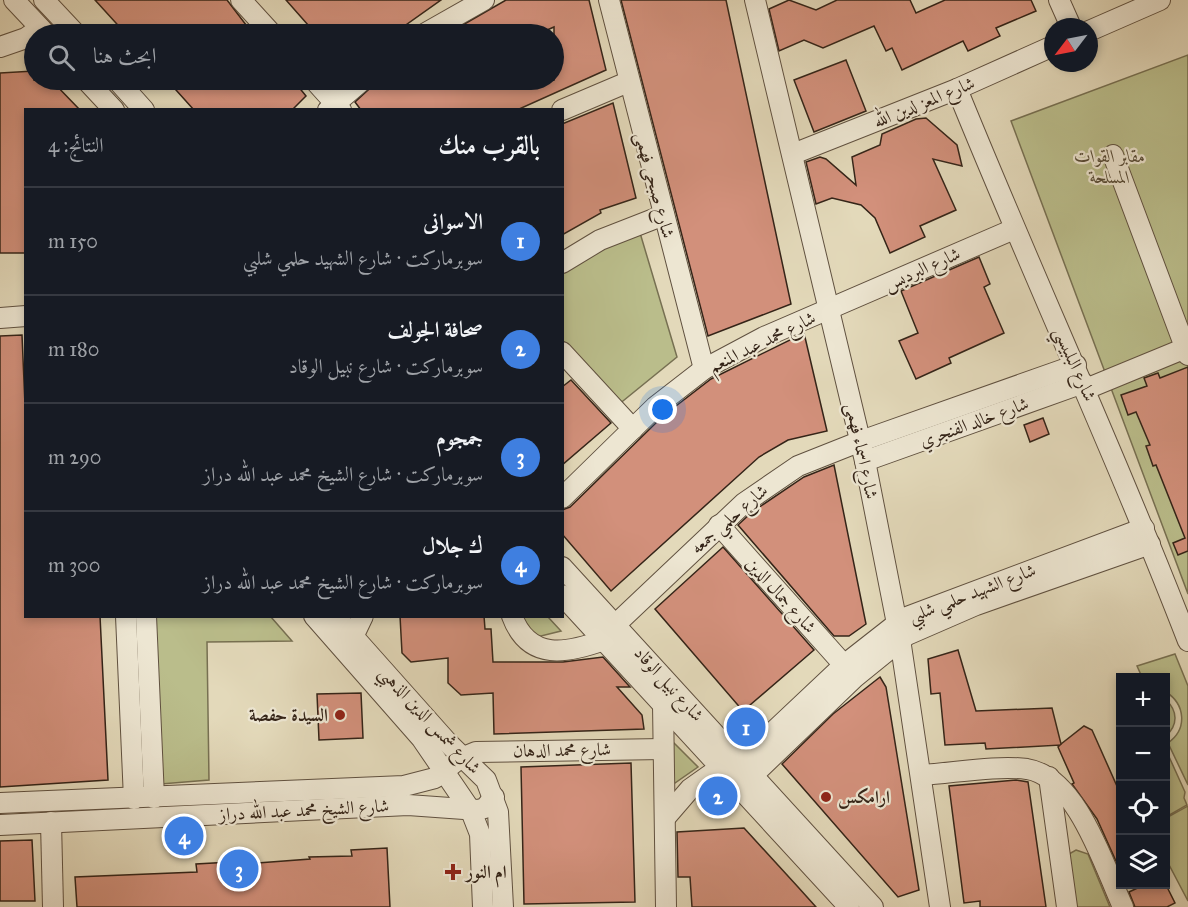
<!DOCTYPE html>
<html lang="ar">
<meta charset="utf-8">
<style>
:root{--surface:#171b24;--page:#242831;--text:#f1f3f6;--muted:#9ea1a6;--line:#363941;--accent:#c59692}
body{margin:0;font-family:"IM FELL Great Primer",Amiri,serif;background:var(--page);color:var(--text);direction:rtl}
.controls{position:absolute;right:18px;bottom:18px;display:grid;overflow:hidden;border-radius:0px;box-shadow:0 3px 9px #0003}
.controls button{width:54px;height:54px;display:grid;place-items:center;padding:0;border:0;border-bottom:2px solid var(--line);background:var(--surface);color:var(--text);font:30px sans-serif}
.compass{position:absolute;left:1044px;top:18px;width:54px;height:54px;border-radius:50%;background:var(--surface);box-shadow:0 3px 9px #0003;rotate:238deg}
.you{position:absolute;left:663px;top:410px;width:21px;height:21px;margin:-15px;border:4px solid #fff;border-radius:50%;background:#1a73e8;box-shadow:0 0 0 9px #1a73e833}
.badge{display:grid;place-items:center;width:39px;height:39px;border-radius:50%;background:var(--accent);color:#fff;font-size:20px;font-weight:700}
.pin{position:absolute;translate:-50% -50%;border:3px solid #fff;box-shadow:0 2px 6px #0006}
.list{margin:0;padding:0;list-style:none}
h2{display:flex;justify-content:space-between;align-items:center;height:78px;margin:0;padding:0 24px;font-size:26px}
h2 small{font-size:20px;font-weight:400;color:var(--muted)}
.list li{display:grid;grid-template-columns:39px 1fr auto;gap:18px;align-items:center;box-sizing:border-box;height:108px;padding:0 24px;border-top:2px solid var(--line)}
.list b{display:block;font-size:22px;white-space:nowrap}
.list p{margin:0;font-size:20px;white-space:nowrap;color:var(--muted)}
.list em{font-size:20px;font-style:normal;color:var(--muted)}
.icon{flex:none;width:33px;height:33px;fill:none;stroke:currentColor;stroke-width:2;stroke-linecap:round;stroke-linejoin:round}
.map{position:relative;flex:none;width:1188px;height:907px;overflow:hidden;direction:ltr}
.search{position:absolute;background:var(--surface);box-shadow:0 3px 9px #0003;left:24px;top:24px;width:540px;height:66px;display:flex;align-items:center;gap:15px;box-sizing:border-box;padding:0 21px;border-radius:33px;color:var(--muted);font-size:22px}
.panel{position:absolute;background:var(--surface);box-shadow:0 3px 9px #0003;left:24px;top:108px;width:540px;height:510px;border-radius:0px;direction:rtl}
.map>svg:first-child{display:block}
</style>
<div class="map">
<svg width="1188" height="907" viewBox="0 0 1188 907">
<rect width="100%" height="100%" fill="#e3d9ba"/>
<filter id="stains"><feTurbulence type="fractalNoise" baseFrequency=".00333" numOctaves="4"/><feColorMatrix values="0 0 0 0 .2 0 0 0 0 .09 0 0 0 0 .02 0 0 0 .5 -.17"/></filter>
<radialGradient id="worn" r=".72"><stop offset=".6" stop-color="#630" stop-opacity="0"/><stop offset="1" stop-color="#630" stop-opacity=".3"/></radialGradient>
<!-- green -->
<g fill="#babd8b" stroke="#777052" stroke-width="1.5">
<path d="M1188,55V594L1011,121Z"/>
<path d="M635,216L677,357L618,405L563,341L562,256Z"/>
<path d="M153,617H271L292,641L207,642L209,780L161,784Z"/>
<path d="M507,617H548L561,631L537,637Z"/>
<path d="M1175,654L1188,686V785L1168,743C1188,729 1185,704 1166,692V678L1142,677L1137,666Z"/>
<path d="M1166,700C1178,711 1178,725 1166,736Z"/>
<path d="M672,741L698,767L672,785Z"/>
<path d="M1166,750L1185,792L1184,798L1187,805L1166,817Z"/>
<path d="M1188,806V901L1166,859V818Z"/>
<path d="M1076,850L1088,854L1110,907H1070L1069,854Z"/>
</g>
<!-- building -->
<g fill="#d2907b" stroke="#342418" stroke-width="1.5">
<path d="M95,0H227L253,34H126Z"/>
<path d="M286,0H441L393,34H316Z"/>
<path d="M506,0H589L606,70L517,110H361L355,102L379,80H554V27L538,34H447Z"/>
<path d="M621,0H726L791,304L708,336Z"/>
<path d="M789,0L816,10L837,0H910L916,13L945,0H1031L1036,11L996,28L1000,36L968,51L963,41L902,70L892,48L886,51L874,26L823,48L804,40L779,51L769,9Z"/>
<path d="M846,60L866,111L814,132L794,80Z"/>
<path d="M34,71V80H51L80,110H26V253H0V73Z"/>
<path d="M167,80H293L306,96L292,110H194Z"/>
<path d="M613,103L636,198L600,210L601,213L562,235V124Z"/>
<path d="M926,118L957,145L962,166L933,159L956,210L920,226L925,237L890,253L875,218L861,205L832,198L816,204L806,162L820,157L826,159L856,185L852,157L880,145L882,134L916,119Z"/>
<path d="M979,257L990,284L984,287L1004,333L949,358L951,363L916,379L899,341L918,333L901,291Z"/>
<path d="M804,333L827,431L788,440L759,457L611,591L562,534V510L570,507L663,416L711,379Z"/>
<path d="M22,335L26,428V616H100L108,780L0,787V336Z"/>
<path d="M1188,367V551L1178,555L1173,543L1185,538L1156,465L1153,466L1146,446L1150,445L1136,412L1128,415L1121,395L1147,386L1144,378L1158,373L1160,378Z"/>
<path d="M571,380L611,423L562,465V387Z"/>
<path d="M1043,418L1049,434L1030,442L1024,425Z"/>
<path d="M834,465L866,624L849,636H834L738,525L752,512L804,477Z"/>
<path d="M723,547L814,650L743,711L655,609Z"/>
<path d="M400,616H484L485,629H491L493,662H563L603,657L630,687H617L642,715L644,729L494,734L493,693L461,695L448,683V658L411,662L402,653Z"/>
<path d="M958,650L976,711L1052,708L1061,744L1084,726L1092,730L1120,793V870L1097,819L1072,784L1074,783L1058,747L1060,745L986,749L985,743L945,745L940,693L931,694L928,659Z"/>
<path d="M880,677L886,687L919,890L898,897L782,764L833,714Z"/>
<path d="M361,693L363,738L319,740L317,694Z"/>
<path d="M631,763L635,902L524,904L521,767Z"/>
<path d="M1016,780L1028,782L1046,907H980V901L964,903L949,786Z"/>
<path d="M744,828L798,887L816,907H692L690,877H678L677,832Z"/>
<path d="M32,840L35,901H0V841Z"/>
<path d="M387,848L390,907H77L75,877L197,872L196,864L231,862L232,865L310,859L309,857L352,856L351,850Z"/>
<path d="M1144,885H1166L1175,903L1167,907H1135L1129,892Z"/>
</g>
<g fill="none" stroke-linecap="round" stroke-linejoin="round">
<defs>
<g id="minor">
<path d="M14,0L46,34"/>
<path d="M44,0L76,34"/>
<path d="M241,0L272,34"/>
<path d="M609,0L704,369"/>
<path d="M755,0L865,461L900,639L940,907"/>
<path d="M1059,0L1071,27"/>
<path d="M1089,31L1160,0"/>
<path d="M424,34L484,0"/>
<path d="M0,47L26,38L40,28"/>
<path d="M86,80L114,110"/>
<path d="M117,80L144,110"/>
<path d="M314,80L341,110"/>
<path d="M957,89C1032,274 1116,455 1188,641"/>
<path d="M328,110L363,80"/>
<path d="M562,110L628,82"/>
<path d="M793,154L957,89L1053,46"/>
<path d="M1113,155L1188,355"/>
<path d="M562,263L600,240L664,215"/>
<path d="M0,318L26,316"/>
<path d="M562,352L633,429"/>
<path d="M1086,389L1188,347"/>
<path d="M865,461L1083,383"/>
<path d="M562,498L655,407L704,369L764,337L1014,229"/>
<path d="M719,525L844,665"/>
<path d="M562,567L873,907"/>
<path d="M562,595L849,907"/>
<path d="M126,616L134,799"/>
<path d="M146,616L154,798"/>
<path d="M314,616L422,739L471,811L480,834L483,907"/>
<path d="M335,616L449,744L486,780L498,812L503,907"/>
<path d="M512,616C529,662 568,653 604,640"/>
<path d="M615,625L744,503L798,466L861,441L1076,365"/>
<path d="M353,637L363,616"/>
<path d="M663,704L666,907"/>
<path d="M740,763L844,665L904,618L1144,528"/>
<path d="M922,775C954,773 996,765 1027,769C1077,777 1104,866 1123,907"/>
<path d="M752,776L854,678L907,635L976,605L1150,544"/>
<path d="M1049,777L1067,907"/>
<path d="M0,803L404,786L435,778L459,759L476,752L663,749"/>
<path d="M665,818L690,789L721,767"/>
<path d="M51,822L53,907"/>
<path d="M0,825L408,805L478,810L485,808L494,797"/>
</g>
</defs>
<!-- minor casing -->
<use href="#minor" stroke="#605140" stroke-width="22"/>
<!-- minor -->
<use href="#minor" stroke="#ede6d2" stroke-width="20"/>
</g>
<!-- markers -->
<g fill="#8f2418" stroke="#ede6d2" stroke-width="2">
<circle cx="340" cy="715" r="6"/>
<circle cx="826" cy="797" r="6"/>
<path d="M450 863h6v6h6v6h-6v6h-6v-6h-6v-6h6z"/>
</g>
<g text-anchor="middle" stroke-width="4.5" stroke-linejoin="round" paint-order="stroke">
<!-- street labels -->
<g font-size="18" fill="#342418" stroke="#ede6d2">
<text transform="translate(924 102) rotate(-22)" y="6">شارع المعز لدين الله</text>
<text transform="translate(655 185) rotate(75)" y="6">شارع صبحى فهمى</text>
<text transform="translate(922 269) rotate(-24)" y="6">شارع البرديس</text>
<text transform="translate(762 342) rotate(-26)" y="6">شارع محمد عبد المنعم</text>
<text transform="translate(1075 364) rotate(66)" y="6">شارع البلبيسي</text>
<text transform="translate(974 422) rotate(-20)" y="6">شارع خالد الفنجري</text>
<text transform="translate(862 451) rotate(78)" y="6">شارع اسماء فهمى</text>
<text transform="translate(729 519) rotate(-41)" y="6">شارع حلمي جمعه</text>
<text transform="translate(972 593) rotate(-21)" y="6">شارع الشهيد حلمي شلبي</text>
<text transform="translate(781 595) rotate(48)" y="6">شارع جمال الدين</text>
<text transform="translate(669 684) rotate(48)" y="6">شارع نبيل الوقاد</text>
<text transform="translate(430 720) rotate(47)" y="6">شارع شمس الدين الذهبي</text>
<text transform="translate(562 750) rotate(-1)" y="6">شارع محمد الدهان</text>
<text transform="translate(304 810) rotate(-3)" y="6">شارع الشيخ محمد عبد الله دراز</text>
</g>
<!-- park labels -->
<g font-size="18" font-style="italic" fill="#564a35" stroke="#ede6d2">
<text x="1110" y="162">مقابر القوات<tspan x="1110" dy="21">المسلحة</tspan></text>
</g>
<!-- poi labels -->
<g font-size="18" font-weight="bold" fill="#342418" stroke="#ede6d2" text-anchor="start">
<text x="328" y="721" text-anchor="end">السيدة حفصة</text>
<text x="838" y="803">ارامكس</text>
<text x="466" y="878">ام النور</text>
</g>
</g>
<rect width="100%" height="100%" filter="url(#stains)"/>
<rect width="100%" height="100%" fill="url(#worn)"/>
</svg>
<div class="controls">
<button>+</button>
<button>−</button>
<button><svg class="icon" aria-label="locate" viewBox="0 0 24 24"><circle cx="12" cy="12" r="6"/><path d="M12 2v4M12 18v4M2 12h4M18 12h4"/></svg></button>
<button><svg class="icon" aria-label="layers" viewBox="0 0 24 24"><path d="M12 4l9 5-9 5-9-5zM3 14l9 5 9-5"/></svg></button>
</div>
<svg class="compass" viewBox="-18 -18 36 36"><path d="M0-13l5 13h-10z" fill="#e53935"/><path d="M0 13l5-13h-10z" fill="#9ea1a6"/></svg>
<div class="you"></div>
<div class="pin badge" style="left:746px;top:727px;background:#3f7fe0">1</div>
<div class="pin badge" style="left:718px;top:796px;background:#3f7fe0">2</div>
<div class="pin badge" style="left:239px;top:869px;background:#3f7fe0">3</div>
<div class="pin badge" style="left:184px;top:836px;background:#3f7fe0">4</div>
<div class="search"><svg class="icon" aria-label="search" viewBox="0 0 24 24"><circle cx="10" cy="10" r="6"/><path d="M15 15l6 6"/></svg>ابحث هنا</div>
<section class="panel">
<h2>بالقرب منك<small>النتائج: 4</small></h2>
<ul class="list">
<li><span class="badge" style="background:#3f7fe0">1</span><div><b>الاسوانى</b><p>سوبرماركت · شارع الشهيد حلمي شلبي</p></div><em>150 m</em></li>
<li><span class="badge" style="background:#3f7fe0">2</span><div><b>صحافة الجولف</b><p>سوبرماركت · شارع نبيل الوقاد</p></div><em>180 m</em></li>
<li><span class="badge" style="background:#3f7fe0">3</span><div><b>جمجوم</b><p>سوبرماركت · شارع الشيخ محمد عبد الله دراز</p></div><em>290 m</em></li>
<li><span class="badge" style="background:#3f7fe0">4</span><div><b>ك جلال</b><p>سوبرماركت · شارع الشيخ محمد عبد الله دراز</p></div><em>300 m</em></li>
</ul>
</section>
</div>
